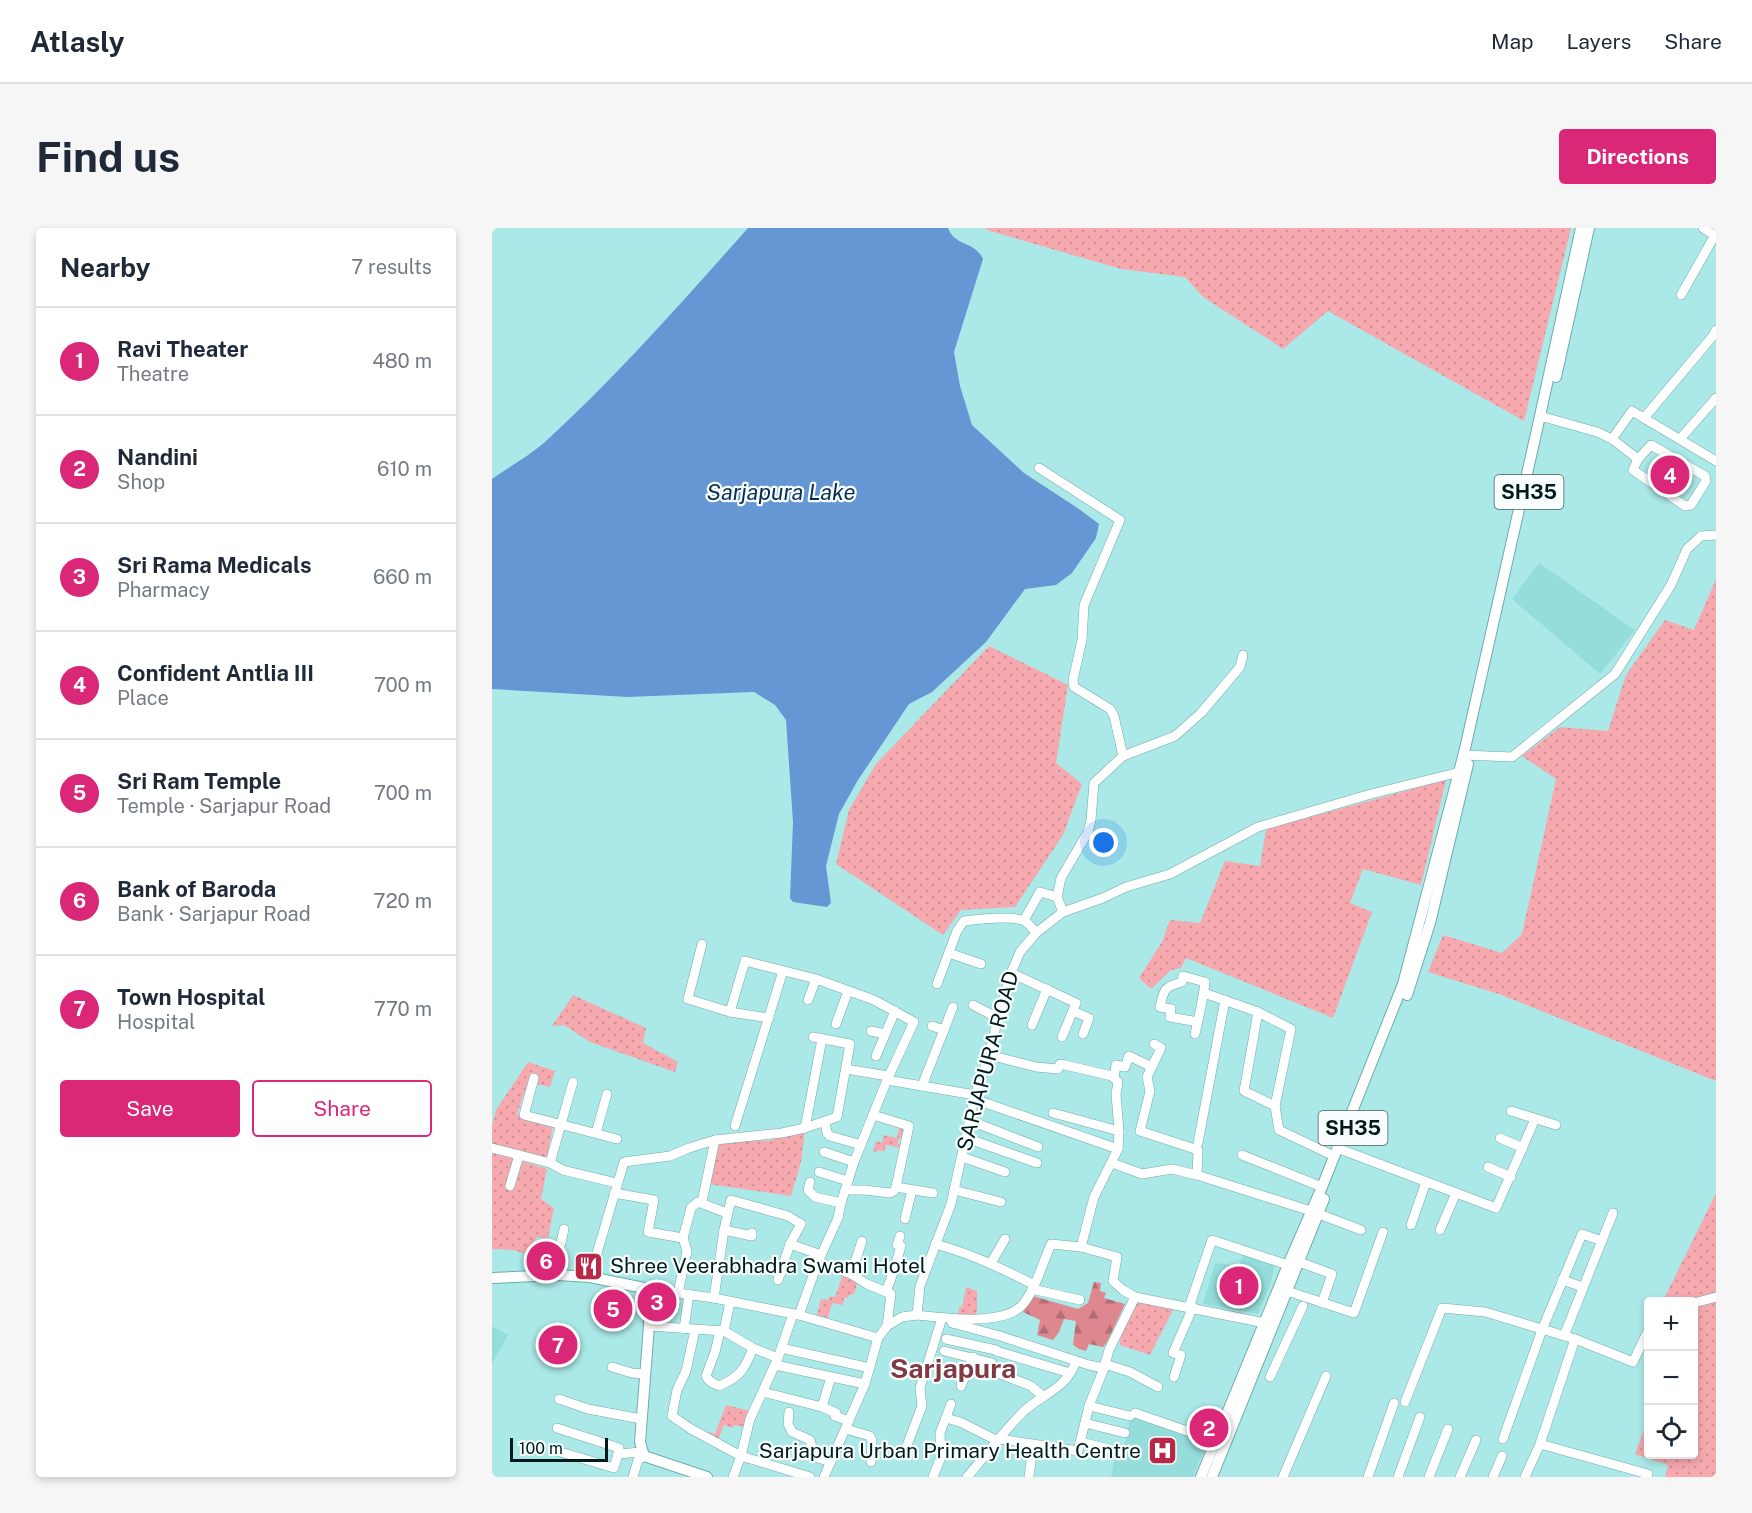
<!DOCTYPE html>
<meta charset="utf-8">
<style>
:root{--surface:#fff;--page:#f6f6f7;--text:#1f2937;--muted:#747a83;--line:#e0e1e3;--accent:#db2777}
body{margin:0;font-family:"Public Sans",sans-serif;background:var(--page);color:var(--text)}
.controls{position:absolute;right:18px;bottom:18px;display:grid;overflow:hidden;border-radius:6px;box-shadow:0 3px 9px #0003}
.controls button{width:54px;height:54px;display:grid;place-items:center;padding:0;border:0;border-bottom:2px solid var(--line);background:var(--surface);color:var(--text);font:30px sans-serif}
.scale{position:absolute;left:18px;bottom:15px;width:98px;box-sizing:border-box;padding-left:6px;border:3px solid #021a1a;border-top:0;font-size:16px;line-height:21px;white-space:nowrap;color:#021a1a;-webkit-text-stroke:4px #f8fefe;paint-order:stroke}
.you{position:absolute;left:612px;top:615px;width:21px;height:21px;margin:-15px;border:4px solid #fff;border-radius:50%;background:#1a73e8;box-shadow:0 0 0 9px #1a73e833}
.badge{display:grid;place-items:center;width:39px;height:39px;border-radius:50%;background:var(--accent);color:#fff;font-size:20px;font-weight:700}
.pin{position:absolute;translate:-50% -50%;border:3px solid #fff;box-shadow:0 2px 6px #0006}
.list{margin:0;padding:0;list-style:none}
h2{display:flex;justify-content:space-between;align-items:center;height:78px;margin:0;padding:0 24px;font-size:26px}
h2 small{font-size:20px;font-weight:400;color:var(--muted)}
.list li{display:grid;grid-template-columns:39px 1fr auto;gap:18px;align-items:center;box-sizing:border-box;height:108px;padding:0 24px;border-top:2px solid var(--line)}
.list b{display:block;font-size:22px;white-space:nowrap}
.list p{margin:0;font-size:20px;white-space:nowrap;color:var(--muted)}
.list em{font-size:20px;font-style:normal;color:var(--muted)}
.actions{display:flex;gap:12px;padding:18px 24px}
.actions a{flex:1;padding:14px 0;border:2px solid var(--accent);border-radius:6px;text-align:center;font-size:21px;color:var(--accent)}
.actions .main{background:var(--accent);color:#fff}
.icon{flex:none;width:33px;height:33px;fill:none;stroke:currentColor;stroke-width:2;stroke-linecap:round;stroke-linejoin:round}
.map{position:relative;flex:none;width:1224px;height:1249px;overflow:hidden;border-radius:6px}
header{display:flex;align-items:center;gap:36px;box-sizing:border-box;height:84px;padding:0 30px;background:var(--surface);border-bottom:2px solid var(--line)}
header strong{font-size:28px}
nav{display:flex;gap:33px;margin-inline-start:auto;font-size:21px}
.intro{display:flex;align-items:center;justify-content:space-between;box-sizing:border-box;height:144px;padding:0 36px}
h1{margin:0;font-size:42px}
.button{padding:15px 27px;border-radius:6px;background:var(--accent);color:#fff;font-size:21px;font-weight:700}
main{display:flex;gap:36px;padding:0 36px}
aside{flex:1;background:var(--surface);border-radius:6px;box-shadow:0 3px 9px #0003}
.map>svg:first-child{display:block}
</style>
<header>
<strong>Atlasly</strong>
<nav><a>Map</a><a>Layers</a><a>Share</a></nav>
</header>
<div class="intro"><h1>Find us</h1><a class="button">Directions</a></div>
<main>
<aside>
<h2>Nearby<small>7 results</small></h2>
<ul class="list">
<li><span class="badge">1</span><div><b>Ravi Theater</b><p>Theatre</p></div><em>480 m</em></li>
<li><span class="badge">2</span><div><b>Nandini</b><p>Shop</p></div><em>610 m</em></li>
<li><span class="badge">3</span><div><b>Sri Rama Medicals</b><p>Pharmacy</p></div><em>660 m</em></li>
<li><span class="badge">4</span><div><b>Confident Antlia III</b><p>Place</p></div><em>700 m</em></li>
<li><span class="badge">5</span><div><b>Sri Ram Temple</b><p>Temple · Sarjapur Road</p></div><em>700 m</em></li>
<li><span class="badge">6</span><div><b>Bank of Baroda</b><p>Bank · Sarjapur Road</p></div><em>720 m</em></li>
<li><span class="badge">7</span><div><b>Town Hospital</b><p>Hospital</p></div><em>770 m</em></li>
</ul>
<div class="actions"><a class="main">Save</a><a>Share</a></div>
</aside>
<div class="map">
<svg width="1224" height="1249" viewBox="0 0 1224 1249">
<defs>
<pattern id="grass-dots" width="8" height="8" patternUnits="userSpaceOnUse" patternTransform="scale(1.5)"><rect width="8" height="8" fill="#f6a9ae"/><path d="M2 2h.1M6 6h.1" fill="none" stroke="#d19195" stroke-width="1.8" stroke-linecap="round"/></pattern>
<pattern id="forest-firs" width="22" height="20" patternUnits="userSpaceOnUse" patternTransform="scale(1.5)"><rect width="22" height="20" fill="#de878e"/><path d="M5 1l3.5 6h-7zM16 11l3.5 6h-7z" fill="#b26e73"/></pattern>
</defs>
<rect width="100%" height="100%" fill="#abe9e8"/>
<!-- built -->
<g fill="#95dddc">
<path d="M1047,335L1143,402L1108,446L1020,371Z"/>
<path d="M751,1026L783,1035L779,1055L766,1086L711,1076L723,1035L747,1038Z"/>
<path d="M0,1098L16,1107L0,1136Z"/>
<path d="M639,1186L716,1212L701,1249H619L622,1234L633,1214Z"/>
</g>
<!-- grass -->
<g fill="url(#grass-dots)">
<path d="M493,0H1079L1032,193L836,83L791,121L711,69L693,49L629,41L498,3Z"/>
<path d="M1224,351V853L1007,766L936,744L951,707L1010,725L1030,706L1064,551L1030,528L1068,499L1116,503L1134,447L1173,392L1202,402Z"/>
<path d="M497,418L576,457L564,535L590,556L571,607L523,679L469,682L451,707L344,636L357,582L384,536Z"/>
<path d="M954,552L929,657L871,641L858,675L880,684L841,790L694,730L689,740L679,742L659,761L647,750L670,714L678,692L708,695L733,633L768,638L774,601Z"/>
<path d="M81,767L154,800L151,815L186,834L183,844L98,814L72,797L60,798Z"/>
<path d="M36,834L63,843L58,859L44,856L46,846L39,845L25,886L61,898L55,929L0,917V898L4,882Z"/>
<path d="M407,900L413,902L412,911L407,910L406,916L410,917L409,920L394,917L392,924L386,922L385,924H381L384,913L390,915L392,907L405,910Z"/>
<path d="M313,902L309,934L299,968L216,956L225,918L229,915L258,911L275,913Z"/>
<path d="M0,923L23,929L16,961L21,962L31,933L55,941L49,971L62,980L56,1010L44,1009L37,1027L21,1022L0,1021Z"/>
<path d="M1224,965V1249H1173L1176,1237L1143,1226L1156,1191V1226H1202V1074L1171,1073Z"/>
<path d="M351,1046L365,1055L362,1067L358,1066L356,1070H352L351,1077L340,1075L336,1090L325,1087L329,1071L336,1072L338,1068L343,1069Z"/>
<path d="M474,1059L485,1063V1084L480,1089H466L467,1079H470Z"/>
<path d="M647,1073L682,1080L658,1127L628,1117C628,1104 637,1083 647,1073Z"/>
<path d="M234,1177L258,1183L253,1199L242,1197L241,1200L232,1197L225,1214L216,1208L217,1204L223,1206Z"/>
</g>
<!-- forest -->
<path fill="url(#forest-firs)" d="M602,1054L609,1055L608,1063L614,1065L612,1070L633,1076L615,1114L611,1119L597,1116L594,1123L587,1121L581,1117L584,1093L572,1091L567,1104L561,1112L545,1107L548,1092L531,1084L541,1068L586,1081L596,1075Z"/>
<!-- water -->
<path fill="#6597d5" d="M256,0H456C463,19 482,12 491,31L462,124L468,158L480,197L532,245L587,281L607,296L604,310L580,345L564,357L533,361L494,414L440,464L417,476L366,552L347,586L334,638L339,675L335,679L301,674L298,670L301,594L294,492L283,477L262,464L136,469L0,461V251C17,239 37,228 53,214C125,148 191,73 256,0Z"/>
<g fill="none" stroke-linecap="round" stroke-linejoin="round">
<defs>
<g id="minor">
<path d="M1211,0L1224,8"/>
<path d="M1189,67L1223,7"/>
<path d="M1048,188L1105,204L1120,211L1146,231"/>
<path d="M1152,190L1220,109L1224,102"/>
<path d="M1120,211L1140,183L1224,233"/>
<path d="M1188,211L1224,170"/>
<path d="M1159,217L1213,248L1214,253L1199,277L1193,278L1141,242L1146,231Z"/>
<path d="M547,240L628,292L592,377L590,412L581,452L582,459L618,481L622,488L631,528L602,555L599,592L596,604L569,650L565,669L571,684"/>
<path d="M971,527L1020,529L1123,446L1179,357L1195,321L1209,308L1224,307"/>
<path d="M631,528L683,508L709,485L748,439L751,427"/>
<path d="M532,692L548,664L565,669"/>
<path d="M210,716L196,771L238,784L277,790"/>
<path d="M457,725L489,736"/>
<path d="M519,745L584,775L570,809"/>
<path d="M445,756L465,703L472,693C487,691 516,688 530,692C537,694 540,700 544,705"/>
<path d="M712,765L766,784L799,801L783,878L787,902L842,928"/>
<path d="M316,772L324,751"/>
<path d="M481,777L506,790"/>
<path d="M581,783L597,790L591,806"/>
<path d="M238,784L253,733L324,751L382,772L422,794L395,852L362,934L349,975L346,990L326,1034L307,1087"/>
<path d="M766,784L752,863L783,878"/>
<path d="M344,796L356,763"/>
<path d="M540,797L555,761"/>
<path d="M440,798L452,802"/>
<path d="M379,803L393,806"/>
<path d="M703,806C707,789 711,772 713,754L691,748L690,754C672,759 672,761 668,779L679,781L678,789L706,794"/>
<path d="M662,816L669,820L655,849L658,863L648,903L706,922L705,947"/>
<path d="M497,827L544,839L566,841L568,836L573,837L620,848L626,854L624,866L627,903L626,921L602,969L589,1019"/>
<path d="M384,828L403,783"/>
<path d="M354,841L396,848"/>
<path d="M42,850L32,887L125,911"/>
<path d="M622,850L624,837L633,839L637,828L660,839"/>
<path d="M395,852L483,867"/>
<path d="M430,858L461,779"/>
<path d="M482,871L626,921"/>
<path d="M1019,883L1064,897"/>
<path d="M561,885L627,903"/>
<path d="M479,893L546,919"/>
<path d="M333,894L335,905L338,908L369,917"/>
<path d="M243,898L291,743"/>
<path d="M313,900L330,811"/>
<path d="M104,905L115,866"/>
<path d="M474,910L545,935"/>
<path d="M1008,910L1031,920"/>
<path d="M706,915L733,772"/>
<path d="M0,920L58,935L71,942L125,955"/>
<path d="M845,920L1004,980L1043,891"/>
<path d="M332,924L362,934"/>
<path d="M750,927L830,959"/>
<path d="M470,929L513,944"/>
<path d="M58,935L81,854"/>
<path d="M620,935L650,946L680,941L705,947L819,983L869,1002"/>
<path d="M996,939L1019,949"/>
<path d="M327,944L356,953"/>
<path d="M318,954L316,962L323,969L349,975"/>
<path d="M18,958L27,927"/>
<path d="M404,959L441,965"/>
<path d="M353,962H372L398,965L402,963L404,959L417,898L381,887"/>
<path d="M462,962L509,974"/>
<path d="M122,965L162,972L156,1004L191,1010"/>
<path d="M210,974L223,912"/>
<path d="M413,991L420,962"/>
<path d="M919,997L934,954"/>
<path d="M232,1002L260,1008V1005"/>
<path d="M948,1002L964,965"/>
<path d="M298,1016L329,1027"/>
<path d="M443,1016C478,1025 510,1040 542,1057"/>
<path d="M326,1034L359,1046L375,1056L399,1066L395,1098"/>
<path d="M807,1034L840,1046L830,1075"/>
<path d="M499,1035L513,1011"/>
<path d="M253,1037L289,1045"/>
<path d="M359,1046L370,1013"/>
<path d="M62,1047L72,1001"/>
<path d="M98,1049L132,934L178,928L197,920L223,912L290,905L313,900L345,889L358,816L321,809"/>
<path d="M1070,1052L1091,1059"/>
<path d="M157,1061L222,1070L307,1087L386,1110"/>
<path d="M540,1061L588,1072"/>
<path d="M795,1063L862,1085L891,1004"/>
<path d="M394,1064L402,1042L409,1018L405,1017L408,1008"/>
<path d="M186,1065L195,1023L191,1010L199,980L206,974L235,985"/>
<path d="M222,1070L232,1002L239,972L296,988L309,996L298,1016L286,1052"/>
<path d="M1202,1075L1224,1069"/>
<path d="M697,1079L720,1012L796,1037"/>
<path d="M425,1087C452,1090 514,1099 532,1075C544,1060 551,1034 559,1016L589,1019L625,1029L621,1053L631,1062L643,1069L773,1095"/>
<path d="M459,1091L460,1095L508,1108L597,1137L612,1140"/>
<path d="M157,1098L232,1103L261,1120L286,1130"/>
<path d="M192,1101L197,1066"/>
<path d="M203,1102L194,1143L185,1162L180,1188L199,1201L249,1228L318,1249"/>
<path d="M228,1103L223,1124L214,1148C217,1154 221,1155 227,1158C248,1149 253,1141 261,1120"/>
<path d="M232,1103L238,1074"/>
<path d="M1072,1108L1121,985"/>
<path d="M454,1111L504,1122"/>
<path d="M289,1120L378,1140"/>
<path d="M452,1123L500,1135"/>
<path d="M504,1123L578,1145"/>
<path d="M613,1136L638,1144L666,1159"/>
<path d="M283,1137L373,1156"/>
<path d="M120,1139L140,1145L153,1146"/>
<path d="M498,1142L539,1158L551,1168"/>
<path d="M682,1149L689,1127L681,1125L701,1079"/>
<path d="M778,1149L811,1078"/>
<path d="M469,1158L481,1129"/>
<path d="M271,1164L330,1179L344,1185L343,1188L357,1193"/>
<path d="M67,1171L96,1181L149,1191"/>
<path d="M913,1174L950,1080L993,1084L1083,1111L1141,1134L1156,1103"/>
<path d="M597,1178L638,1188"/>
<path d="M330,1179L339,1149"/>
<path d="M297,1184L296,1196L300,1204L318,1212L323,1229"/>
<path d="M643,1185L724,1213"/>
<path d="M454,1190L468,1194L506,1213"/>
<path d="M593,1195L633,1205"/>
<path d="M65,1200L127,1220L126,1226L149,1224"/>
<path d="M354,1201L378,1208L380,1213L379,1234"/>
<path d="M508,1211L586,1223L597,1178L612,1140L617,1122L643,1069"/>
<path d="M1011,1211L1050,1102L1090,1006L1110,1013"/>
<path d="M588,1214L626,1223"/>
<path d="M1048,1216L1156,1246"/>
<path d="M414,1220L430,1178L428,1160L450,1090"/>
<path d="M62,1222L122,1240L126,1226"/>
<path d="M307,1224L339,1234"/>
<path d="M141,1249L146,1232L152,1228"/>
<path d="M241,1249L249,1228L258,1191L286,1130L301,1086"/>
<path d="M332,1249L373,1156L386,1110L395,1098L410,1089L425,1087L428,1058L459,976L483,867L497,827L506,790L519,745L528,724L544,705L571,684L611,670L634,659L678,646L766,599L879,566L972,543"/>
<path d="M441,1249L449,1229L448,1205L459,1176"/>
<path d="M475,1249C493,1228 511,1204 531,1184C551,1165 574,1162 584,1133"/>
<path d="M537,1249L541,1217"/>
<path d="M791,1249L834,1148"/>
<path d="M876,1249L902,1175"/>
<path d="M906,1249L928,1189"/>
<path d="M937,1249L956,1201"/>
<path d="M968,1249L984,1212"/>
<path d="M1001,1249L1010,1228"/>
<path d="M1033,1249L1048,1216L1083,1111"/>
</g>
<g id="major">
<path d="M1064,149L1097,0"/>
<path d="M915,767L938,695L976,536"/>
<path d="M0,1050L65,1047L98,1049L157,1061V1098L148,1214L152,1228L215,1249"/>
<path d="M709,1249L796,1037L830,959L911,756L972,525L1046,197L1089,0"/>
<path d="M720,1249L832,971"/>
</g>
</defs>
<!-- minor casing -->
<use href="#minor" stroke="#6fabaa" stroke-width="10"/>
<!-- major casing -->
<use href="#major" stroke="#6fabaa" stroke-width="12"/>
<!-- minor -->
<use href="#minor" stroke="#fff" stroke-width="9"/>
<!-- major -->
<use href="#major" stroke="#fff" stroke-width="10"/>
</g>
<!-- icons -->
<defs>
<symbol id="restaurant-square" viewBox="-11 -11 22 22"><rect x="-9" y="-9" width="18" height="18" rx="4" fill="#b92847" stroke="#f8fefe"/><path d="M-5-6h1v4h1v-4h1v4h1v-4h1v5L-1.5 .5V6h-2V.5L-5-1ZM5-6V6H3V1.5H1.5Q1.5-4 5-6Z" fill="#fff"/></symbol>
<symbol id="hospital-square" viewBox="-11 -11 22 22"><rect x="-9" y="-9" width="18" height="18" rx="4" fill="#b92847" stroke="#f8fefe"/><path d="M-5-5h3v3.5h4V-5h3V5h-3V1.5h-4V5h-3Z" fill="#fff"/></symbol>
</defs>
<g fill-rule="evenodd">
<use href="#restaurant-square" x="80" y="1022" width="33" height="33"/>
<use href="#hospital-square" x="654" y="1206" width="33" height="33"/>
</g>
<g text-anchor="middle" stroke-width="4.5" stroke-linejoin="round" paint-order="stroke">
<!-- shield labels -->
<g fill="#f8fefe" stroke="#4c5e5e" stroke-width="1.5">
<rect x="1002.5" y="247" width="69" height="34" rx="4.5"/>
<rect x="826.5" y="883" width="69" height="34" rx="4.5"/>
</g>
<g font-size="20" font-weight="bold" fill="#021a1a">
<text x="1037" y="271">SH35</text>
<text x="861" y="907">SH35</text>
</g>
<!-- street labels -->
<g font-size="21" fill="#021a1a" stroke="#f8fefe">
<text transform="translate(496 833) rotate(-75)" y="7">SARJAPURA ROAD</text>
</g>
<!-- poi labels -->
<g font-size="21" fill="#021a1a" stroke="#f8fefe" text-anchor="start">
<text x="118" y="1045">Shree Veerabhadra Swami Hotel</text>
<text x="649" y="1230" text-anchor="end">Sarjapura Urban Primary Health Centre</text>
</g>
<!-- water labels -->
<g font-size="22" font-style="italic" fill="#082b53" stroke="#f8fefe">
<text x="289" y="272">Sarjapura Lake</text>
</g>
<!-- district labels -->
<g font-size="27" font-weight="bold" fill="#823942" stroke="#f8fefe">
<text x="461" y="1150">Sarjapura</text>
</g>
</g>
</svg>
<div class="controls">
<button>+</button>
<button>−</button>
<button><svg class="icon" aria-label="locate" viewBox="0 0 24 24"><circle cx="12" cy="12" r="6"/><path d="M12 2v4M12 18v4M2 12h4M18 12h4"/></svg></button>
</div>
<div class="scale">100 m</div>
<div class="you"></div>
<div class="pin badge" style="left:747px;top:1058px">1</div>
<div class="pin badge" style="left:717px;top:1200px">2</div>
<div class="pin badge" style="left:165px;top:1074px">3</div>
<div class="pin badge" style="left:1178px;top:247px">4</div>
<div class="pin badge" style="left:121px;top:1081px">5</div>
<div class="pin badge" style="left:54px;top:1033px">6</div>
<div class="pin badge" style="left:66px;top:1117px">7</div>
</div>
</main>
